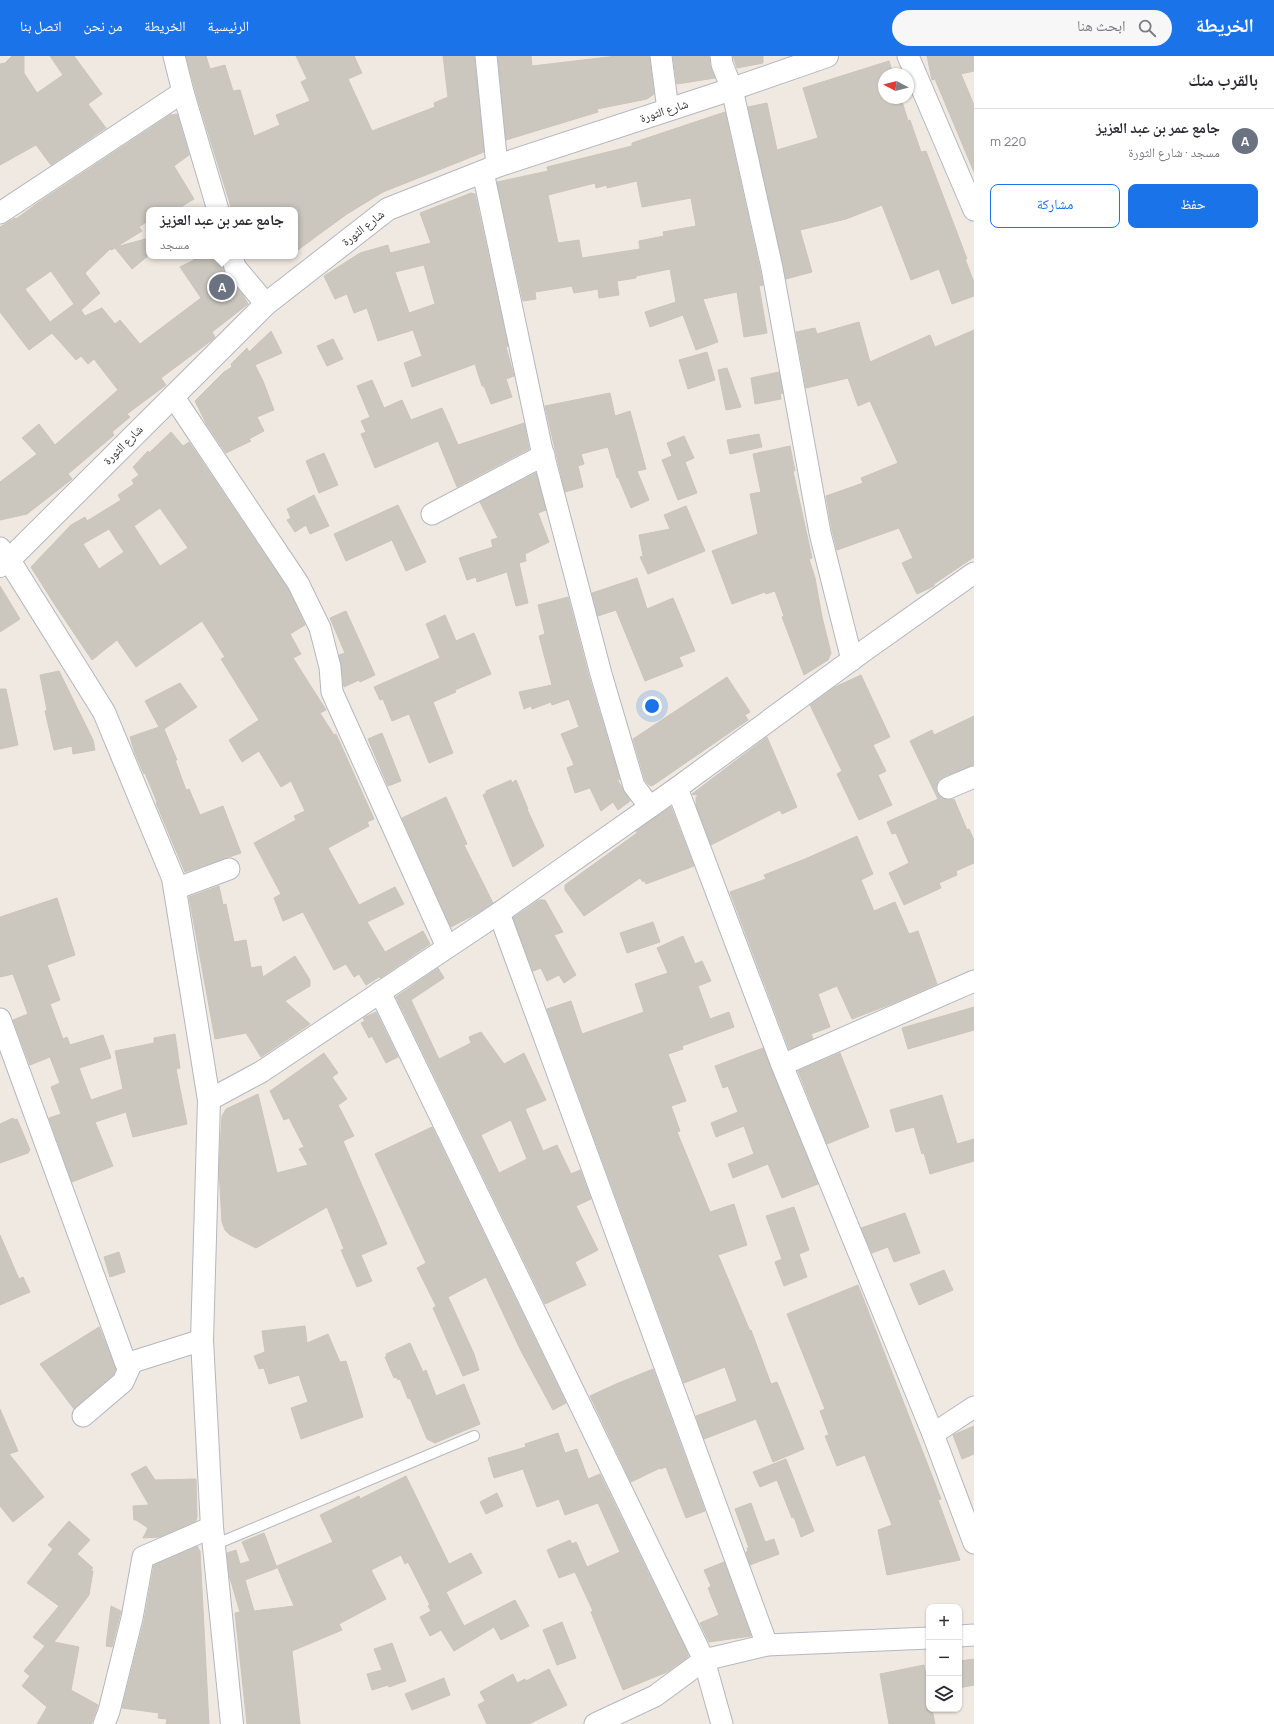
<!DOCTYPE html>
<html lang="ar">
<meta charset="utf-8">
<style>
:root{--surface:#fff;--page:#f7f7f7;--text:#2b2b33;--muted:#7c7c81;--line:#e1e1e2;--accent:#1a73e8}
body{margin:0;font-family:Manrope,"Noto Naskh Arabic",sans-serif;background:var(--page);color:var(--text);direction:rtl}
.controls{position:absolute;right:12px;bottom:12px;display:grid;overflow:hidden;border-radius:8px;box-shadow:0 1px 3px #0004}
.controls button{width:36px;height:36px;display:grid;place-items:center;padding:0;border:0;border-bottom:1px solid var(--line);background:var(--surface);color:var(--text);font:20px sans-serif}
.compass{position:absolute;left:878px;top:12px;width:36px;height:36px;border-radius:50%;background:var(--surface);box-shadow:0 1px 3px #0004;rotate:277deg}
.you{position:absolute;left:652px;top:650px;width:14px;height:14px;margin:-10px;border:3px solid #fff;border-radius:50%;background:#1a73e8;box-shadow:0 0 0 6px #1a73e833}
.badge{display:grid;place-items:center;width:26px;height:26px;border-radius:50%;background:var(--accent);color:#fff;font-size:13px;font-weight:700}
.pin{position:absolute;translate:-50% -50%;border:2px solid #fff;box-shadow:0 1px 4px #0006}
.popup{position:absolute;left:146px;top:151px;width:152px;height:52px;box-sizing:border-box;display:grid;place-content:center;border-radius:8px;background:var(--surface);filter:drop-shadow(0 1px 3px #0005);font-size:13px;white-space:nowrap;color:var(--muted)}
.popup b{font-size:15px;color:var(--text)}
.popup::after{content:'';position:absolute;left:50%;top:100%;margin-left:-8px;border:8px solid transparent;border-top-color:var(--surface)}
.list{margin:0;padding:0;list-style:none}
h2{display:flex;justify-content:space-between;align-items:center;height:52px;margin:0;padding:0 16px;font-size:17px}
h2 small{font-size:13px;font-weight:400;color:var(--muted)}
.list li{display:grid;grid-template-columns:26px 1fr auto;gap:12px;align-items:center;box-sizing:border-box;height:64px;padding:0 16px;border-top:1px solid var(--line)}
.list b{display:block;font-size:15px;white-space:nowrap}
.list p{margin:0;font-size:13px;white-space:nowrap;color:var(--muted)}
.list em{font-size:13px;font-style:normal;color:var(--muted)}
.actions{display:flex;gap:8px;padding:12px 16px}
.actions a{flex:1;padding:9px 0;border:1px solid var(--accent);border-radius:8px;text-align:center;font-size:14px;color:var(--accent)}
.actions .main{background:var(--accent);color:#fff}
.icon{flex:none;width:22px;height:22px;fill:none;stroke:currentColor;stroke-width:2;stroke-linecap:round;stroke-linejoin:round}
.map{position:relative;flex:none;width:974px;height:1668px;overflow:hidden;direction:ltr}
header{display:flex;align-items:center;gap:24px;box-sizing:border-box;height:56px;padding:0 20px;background:var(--accent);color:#fff}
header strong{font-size:19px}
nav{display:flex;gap:22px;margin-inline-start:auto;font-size:14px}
.search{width:280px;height:36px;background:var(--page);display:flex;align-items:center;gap:10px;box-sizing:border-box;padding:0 14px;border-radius:22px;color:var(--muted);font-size:15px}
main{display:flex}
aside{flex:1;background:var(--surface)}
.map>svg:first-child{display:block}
</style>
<header>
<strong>الخريطة</strong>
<div class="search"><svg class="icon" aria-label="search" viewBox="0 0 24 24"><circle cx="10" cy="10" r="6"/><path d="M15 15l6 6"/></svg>ابحث هنا</div>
<nav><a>الرئيسية</a><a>الخريطة</a><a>من نحن</a><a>اتصل بنا</a></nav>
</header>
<main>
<aside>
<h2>بالقرب منك<small></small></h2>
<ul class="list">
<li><span class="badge" style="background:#6b7280">A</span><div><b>جامع عمر بن عبد العزيز</b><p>مسجد · شارع الثورة</p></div><em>220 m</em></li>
</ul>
<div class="actions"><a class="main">حفظ</a><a>مشاركة</a></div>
</aside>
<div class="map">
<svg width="974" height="1668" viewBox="0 0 974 1668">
<rect width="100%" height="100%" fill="#efe9e1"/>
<!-- building -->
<g fill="#cbc7bf" stroke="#cbc5ba" fill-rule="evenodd">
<path d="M12,0H24V17L37,37L63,19L50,0H74L102,38L88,48L106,72L51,109L36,89L0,109V8L5,7Z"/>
<path d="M186,0H206L210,13L225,9L233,35L240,34L254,80L280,69L276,59L310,45L301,26L307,23L296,0H354L362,17L348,23L372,75L435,51L434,47L448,41L443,0H474L484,96L383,136L347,158L295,196V154H232L198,44Z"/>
<path d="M498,0H531L532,10L617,0H649L654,38L647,43L597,53L598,56L506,84Z"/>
<path d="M673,0H709L710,10L715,22L677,28Z"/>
<path d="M733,0H763V7L737,12Z"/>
<path d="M927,0H974V15L961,18L974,49V116L935,23L932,24Z"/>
<path d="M889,5L893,18H884V42H901L908,65L910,64L921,96L926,95L967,203H965L974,226V240L952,248L939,213L911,224L882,149L846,163L800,174L812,216L786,223L748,51L767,47L777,94L818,82L803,32Z"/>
<path d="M725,56L760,214L763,229L759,230L767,277L744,281L737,236L703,243L718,286L696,294L683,259L650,271L645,256L676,246L670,213L636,220V222L617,225L619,239L599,242L598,233L574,237L572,230L535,236L536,243L523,245L497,126L548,115L547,111L632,90V87ZM637,125L642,151L691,142L696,170L663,176L664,180L639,185L640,193L582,202L579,184L558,187L548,139L595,127L596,132L607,129V132Z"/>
<path d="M177,58L189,99L174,110L194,143L176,154H149V164L139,171L142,175L116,191L149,182V199L132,213L115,192L111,194L110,193L85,217L100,237L81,254L85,260L102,252L115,268L120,264L140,288L201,242L180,211L202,200H220L226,218L243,239L248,248L212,276L215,281L212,284L161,322L166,329L127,358L130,361L112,376L114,379L68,418L72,423L27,458L0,464V426L37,398L22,382L39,368L55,389L118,334L94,303L88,308L81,300L76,304L52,277L29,294L0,256V171L15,162L16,163L39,146L170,59ZM51,215L74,248L50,266L25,233Z"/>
<path d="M471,137L475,138L508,290L506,291L514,320L506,323L512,341L491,348L484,330H482L475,308L412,331L404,307L422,300L413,274L378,285L367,252L354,257L347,238L335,243L324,220L360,197L388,189L390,197L431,187L420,157ZM424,209L435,248L409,257L395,216Z"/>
<path d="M859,266L870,306L930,279L935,291L974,274V501L934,528V530L917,538L902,507L913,502L899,472L837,494L832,474L826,440L863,427L861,422L898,407L870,345L858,350L848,322L806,332L796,276L815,272L817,278Z"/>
<path d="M271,275L282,297L255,309L263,325L274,354L257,361L264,375L249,383L251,385L226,397L207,369L195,345L224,316L232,311L231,308L247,292L249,296Z"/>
<path d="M333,283L343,303L327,310L317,290Z"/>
<path d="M707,296L715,324L688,333L679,304Z"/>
<path d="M727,312L741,351L726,354L718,314Z"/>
<path d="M779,316L783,337L780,338L781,343L755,348L751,322Z"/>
<path d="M372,324L384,352L402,344L411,364L442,352L458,389L524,367L529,393L457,431L438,385L375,412L361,378L366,376L361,365L370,361L357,330Z"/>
<path d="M610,337L615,360L630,355L646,413L637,415L649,444L631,452L618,421L617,422L608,391L581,398L584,408L578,410L583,431L565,436L545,350Z"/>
<path d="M171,376L183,390L189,386L288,533L305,569L290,578L301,598L293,602L326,654L320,657L334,679L336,678L374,763L367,766L369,770L328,792L359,849L395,831L404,848L367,866L385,896L423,875L430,888L380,922L379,921L366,929L359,918L354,921L346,908L334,914L303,856L283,865L274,842L281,838L254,787L296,764L294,760L305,755L291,725L281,731L259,695L242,706L229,684L259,664L221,603L225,601L202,565L136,611L117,584L92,604L55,549L31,511L71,469L85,461L87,465L121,444L118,439L134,428L132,424L139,419L133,411L148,395L149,397ZM160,452L188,492L160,510L134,470ZM109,473L124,496L99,513L83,488Z"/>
<path d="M759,378L762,391L730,398L727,384Z"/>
<path d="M684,380L694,402L685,406L697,437L678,444L662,404L672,400L667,387Z"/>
<path d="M790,390L795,415H793L812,502L809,503L815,522L822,561L831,597L828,604L804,619L782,561L784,560L775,535L766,538L765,536L732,548L712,495L758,478L750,438L761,436L753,398Z"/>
<path d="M324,397L338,429L319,437L306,405Z"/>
<path d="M536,417L546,454L538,457L549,486L525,498L526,505L519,507L528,547L516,550L507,516L477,526L476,521L467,524L459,502L493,491L491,484L498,482L480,446Z"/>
<path d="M314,439L329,470L310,478L306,469L295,476L287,464L291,462L287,453Z"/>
<path d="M398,449L426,506L406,515L392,484L346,505L334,478Z"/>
<path d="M686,450L705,495L648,518L640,501L643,500L639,479L670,473L664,459Z"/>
<path d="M637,522L647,553L673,542L695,595L679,601L683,610L645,625L616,554L598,560L592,537Z"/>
<path d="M0,530L20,563L0,576Z"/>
<path d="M568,541L589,621L620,724L617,723L630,745L618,754L613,746L601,755L590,732L575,737L567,712L574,709L561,678L579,671L569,643L552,649L551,646L532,653L531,650L524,653L519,636L552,629L539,580L545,578L538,549Z"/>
<path d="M346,555L375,619L360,626L359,624L344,631L339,599L345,597L330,562Z"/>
<path d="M445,559L456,585L474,577L491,618L455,634L456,636L433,646L453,697L429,707L409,658L392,665L383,643L380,644L374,631L440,602L426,568Z"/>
<path d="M59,615L93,684L95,694L73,698L72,690L54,694L45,655L47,654L40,619Z"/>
<path d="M861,619L890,681L873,689L886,715L878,719L892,749L859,764L837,718L842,715L810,649L835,631Z"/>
<path d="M727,621L750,656L745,659L748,664L652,730L649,729L645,724L633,683Z"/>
<path d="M180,627L197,651L164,673L177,704H175L186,734L189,733L200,759L223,750L241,797L185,816L156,747L157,746L145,717L144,718L135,697L130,681L159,671L145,645Z"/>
<path d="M0,633H6L18,689L0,693Z"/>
<path d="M974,660V709L943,721L938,725L936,731L937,737L941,742L947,744L954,743L967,774L969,773L974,784V807L956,815L957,819L939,827L941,832L904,849L889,817L909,807L896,777L892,778L887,766L938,743L910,685L932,674L934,679Z"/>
<path d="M382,677L401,725L388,730L368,683Z"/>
<path d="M767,681L797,751L782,758L780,754L711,789L696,749V741L701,740L692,738Z"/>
<path d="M511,724L512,727L516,724L528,753H527L544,790L513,811L483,739L486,737V735Z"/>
<path d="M446,741L467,788L464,789L493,847L476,858L451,871L402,762Z"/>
<path d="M671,751L694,810L646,828L644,824L643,826L640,822L584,860L565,834V829L637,777L636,775Z"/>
<path d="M857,780L873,818L861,824L874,855L895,846L909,878L918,875L937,928L891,948L852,963L837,930L818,938L830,971L811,978L813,983L789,993L730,836L766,823L764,819L805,803Z"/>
<path d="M219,830L223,849L226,848L234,886L246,884L251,912L261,910L263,921L295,900L310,924V930L285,945L310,968L261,1001L246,977L215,983L189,841Z"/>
<path d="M57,842L75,899L47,909L60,944L50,948L63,983L67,981L70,989L103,979L111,1002L79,1012L91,1044L123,1033L115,995L154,987V982L175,978L180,1012L176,1013L187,1068L133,1081L126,1056L95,1066L113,1110L72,1126L49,1062L61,1058L51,1031L60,1027L50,1001L30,1009L13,964L28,958L13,918L0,921V861Z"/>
<path d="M539,844H545L563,876L554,879L576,919L564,927L559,919L547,925L541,912L533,915L513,862Z"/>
<path d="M653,866L660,886L627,897L620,877Z"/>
<path d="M683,880L695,908L702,905L711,925L698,930L710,963L729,956L734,971L682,990L683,993L668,998L686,1045L671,1050L680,1075L677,1076L710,1156L734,1148L747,1189L718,1199L750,1275L751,1274L771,1328L777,1326L804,1393L773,1406L756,1363L704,1383L696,1360L737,1345L725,1311L684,1327L547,953L571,945L582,978L644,956L635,928L668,917L657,892Z"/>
<path d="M438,912L444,922L411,944L439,1003L471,987L469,981L481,976L504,1008L524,997L546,1044L525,1053L543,1095L557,1089L571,1118L580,1114L591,1143L576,1150L598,1194L575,1206L586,1229L545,1248L396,941ZM511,1064L527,1103L499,1117L481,1079Z"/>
<path d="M974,951V974L908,993L902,972Z"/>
<path d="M376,956L398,1001L386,1007L372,980L369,982L361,967L365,965L363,962Z"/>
<path d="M763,992L818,1128L782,1142L768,1108L733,1122L728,1108L754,1098L744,1070L716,1081L711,1067L738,1056L728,1030L723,1032L715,1010Z"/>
<path d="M324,997L338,1017L332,1021L347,1043L338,1049L354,1080L343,1085L387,1188L361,1199L372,1225L357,1231L341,1194L344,1193L327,1151L256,1192L230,1179L225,1174L222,1166L219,1114L222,1060L226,1053L258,1038L277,1117L308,1109L299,1093L304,1091L289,1062L284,1064L270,1035Z"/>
<path d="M840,997L869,1071L827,1088L798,1015Z"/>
<path d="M942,1039L957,1088L974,1083V1105L930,1118L924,1097L922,1098L914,1071L896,1076L890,1054Z"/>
<path d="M13,1062L14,1064L17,1063L30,1094L28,1097L0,1107V1068Z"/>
<path d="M432,1071L566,1347L553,1354L521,1295L486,1221L448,1241L474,1298L479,1314L463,1320L433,1252L436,1250L417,1212L426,1207L375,1098Z"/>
<path d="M794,1151L809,1194L799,1198L807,1221L784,1230L775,1206L782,1203L766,1160Z"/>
<path d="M905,1157L920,1197L894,1206L888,1191L872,1197L861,1172Z"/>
<path d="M0,1179L19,1223L23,1221L30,1236L0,1249Z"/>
<path d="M119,1196L125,1216L110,1221L104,1201Z"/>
<path d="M944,1214L953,1234L919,1249L910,1228Z"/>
<path d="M858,1229L941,1443L938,1444L960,1504L887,1519L878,1474L892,1469L865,1399L837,1410L825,1380L829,1379L820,1355L825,1353L787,1258Z"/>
<path d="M305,1270L307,1287L328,1278L340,1306L346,1305L363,1361L301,1383L291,1352L308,1346L299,1319L269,1328L264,1312L259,1313L254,1300L265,1296L262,1275Z"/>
<path d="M99,1271L116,1313L113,1319L74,1353L40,1308Z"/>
<path d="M410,1287L423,1316L426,1314L436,1340L464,1328L480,1368L435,1387L427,1383L410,1342L408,1343L400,1323L398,1324L396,1321L394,1322L385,1301L387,1300L386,1298Z"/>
<path d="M653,1313L705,1455L686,1462L666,1411L660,1413V1412L631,1426L590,1340L616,1328Z"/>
<path d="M0,1353L18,1395L9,1398L44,1441L13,1466L0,1450Z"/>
<path d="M974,1370V1398L962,1403L953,1379Z"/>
<path d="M558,1377L565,1397L577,1393L588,1423L600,1418L688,1598V1601L667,1616L623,1634L591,1556L593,1555L575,1516L559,1522L547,1494L570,1484L572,1488L576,1486L587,1511L620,1496L598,1447L565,1459L559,1443L537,1451L523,1413L494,1422L488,1402L526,1391L525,1388Z"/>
<path d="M786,1403L814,1475L801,1481L794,1461L792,1462L777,1424L760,1431L753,1416Z"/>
<path d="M146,1410L155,1424L196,1423L197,1460L196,1465L159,1481L143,1482L148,1472L136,1464H134L133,1450L149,1449L131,1418Z"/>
<path d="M406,1420L449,1508L471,1497L482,1517L446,1536L464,1570L515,1544L529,1570L501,1584L494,1571L454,1595L441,1574L430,1580L420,1561L431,1555L428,1550L430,1549L408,1506L405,1508L401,1499L371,1514L386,1543L339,1568L342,1574L292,1595L300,1668H247L235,1557L240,1556L229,1519L227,1497L236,1494L240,1508L250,1505L242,1486L264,1477L277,1512L245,1524L254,1555L294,1550L277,1510L333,1486L320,1459L359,1440L360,1443Z"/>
<path d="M497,1437L503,1450L486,1458L480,1446Z"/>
<path d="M751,1447L765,1486L774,1483L779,1498L750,1509L746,1496L748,1495L747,1492H749L735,1453Z"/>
<path d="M69,1465L90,1484L77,1498L93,1512L91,1514L93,1515L89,1539L54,1586L79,1591L71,1634L98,1649L91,1668H37L47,1651L22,1630L30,1620L24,1615L45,1590L33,1581L59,1550L27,1527L53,1493L48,1489Z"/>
<path d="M197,1490L200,1495L209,1668H166L167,1663L158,1662L159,1657L122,1652L144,1565L154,1509Z"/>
<path d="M724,1506L751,1580L709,1586L700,1567L719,1559L708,1532L711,1530L704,1514Z"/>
<path d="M111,1550L121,1555L112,1591L106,1590Z"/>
<path d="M562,1566L576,1602L557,1609L543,1574Z"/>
<path d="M392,1587L406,1625L389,1631L388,1629L372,1634L367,1618L382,1614L374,1593Z"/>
<path d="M974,1603V1629L959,1632V1605Z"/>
<path d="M924,1609L929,1635V1653H932L935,1668H889L880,1618Z"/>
<path d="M549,1613L567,1649L529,1668H487L478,1649L485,1645L480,1636L513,1618L517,1627L525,1623L526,1625Z"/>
<path d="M444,1622L450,1639L412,1654L405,1638Z"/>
</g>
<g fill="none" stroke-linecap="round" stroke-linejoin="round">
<defs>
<path id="service" d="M214,1489L474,1380"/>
<g id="minor">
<path d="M174,0L183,36L218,154"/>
<path d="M486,0L497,110"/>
<path d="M661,0L668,54"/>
<path d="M721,0L722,8L732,33L772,212L820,477L852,604"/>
<path d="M908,0L974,154"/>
<path d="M483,116L541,390L601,618L634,730L650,751"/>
<path d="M0,157L183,36"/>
<path d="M232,200L235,211L266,248"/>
<path d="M173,340L298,527L320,572L330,611L332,636L447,891"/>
<path d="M432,458L544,399"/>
<path d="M0,492L9,504"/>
<path d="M677,732L782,1009L933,1378L974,1487"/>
<path d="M948,732L974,721"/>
<path d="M175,833L229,813"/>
<path d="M499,857L767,1589"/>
<path d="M380,936L704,1604L722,1668"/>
<path d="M0,963L126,1308L202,1284"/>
<path d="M782,1009L974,925"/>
<path d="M209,1044L261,1016L499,857L677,732L861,597L974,517"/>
<path d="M83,1360L123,1326L132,1306"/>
<path d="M933,1378L974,1351"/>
<path d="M959,1580L974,1579"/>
<path d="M104,1668L109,1655L132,1562L143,1501L212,1471"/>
<path d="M595,1668L655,1640L704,1604L767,1589L929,1582"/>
</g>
<path id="tertiary" d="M9,504L104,656L173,822L209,1044L202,1284L212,1471L232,1668"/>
<path id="secondary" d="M0,510L9,504L266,248L388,153L497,110L732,33L827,0"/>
</defs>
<!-- service casing -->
<use href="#service" stroke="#b4b7c1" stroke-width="12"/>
<!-- minor casing -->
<use href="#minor" stroke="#b4b7c1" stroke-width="23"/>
<!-- tertiary casing -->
<use href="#tertiary" stroke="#b4b7c1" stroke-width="24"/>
<!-- secondary casing -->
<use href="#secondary" stroke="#b4b7c1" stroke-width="24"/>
<!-- service -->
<use href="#service" stroke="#fff" stroke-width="10"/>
<!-- minor -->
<use href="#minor" stroke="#fff" stroke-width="21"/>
<!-- tertiary -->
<use href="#tertiary" stroke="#fff" stroke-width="22"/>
<!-- secondary -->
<use href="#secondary" stroke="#fff" stroke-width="22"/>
</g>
<g text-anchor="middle" stroke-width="4" stroke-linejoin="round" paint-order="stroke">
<!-- street labels -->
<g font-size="12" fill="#2e2e2e" stroke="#fff">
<text transform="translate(664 55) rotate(-18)" y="4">شارع الثورة</text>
<text transform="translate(363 172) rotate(-38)" y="4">شارع الثورة</text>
<text transform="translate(123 389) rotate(-45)" y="4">شارع الثورة</text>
</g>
</g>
</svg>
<div class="controls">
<button>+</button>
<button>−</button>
<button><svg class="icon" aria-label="layers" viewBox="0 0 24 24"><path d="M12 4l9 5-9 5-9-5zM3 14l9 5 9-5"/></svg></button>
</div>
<svg class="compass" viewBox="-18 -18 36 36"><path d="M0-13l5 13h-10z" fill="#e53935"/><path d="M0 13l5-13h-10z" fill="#7c7c81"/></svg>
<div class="you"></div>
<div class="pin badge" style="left:222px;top:231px;background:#6b7280">A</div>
<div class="popup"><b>جامع عمر بن عبد العزيز</b>مسجد</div>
</div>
</main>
